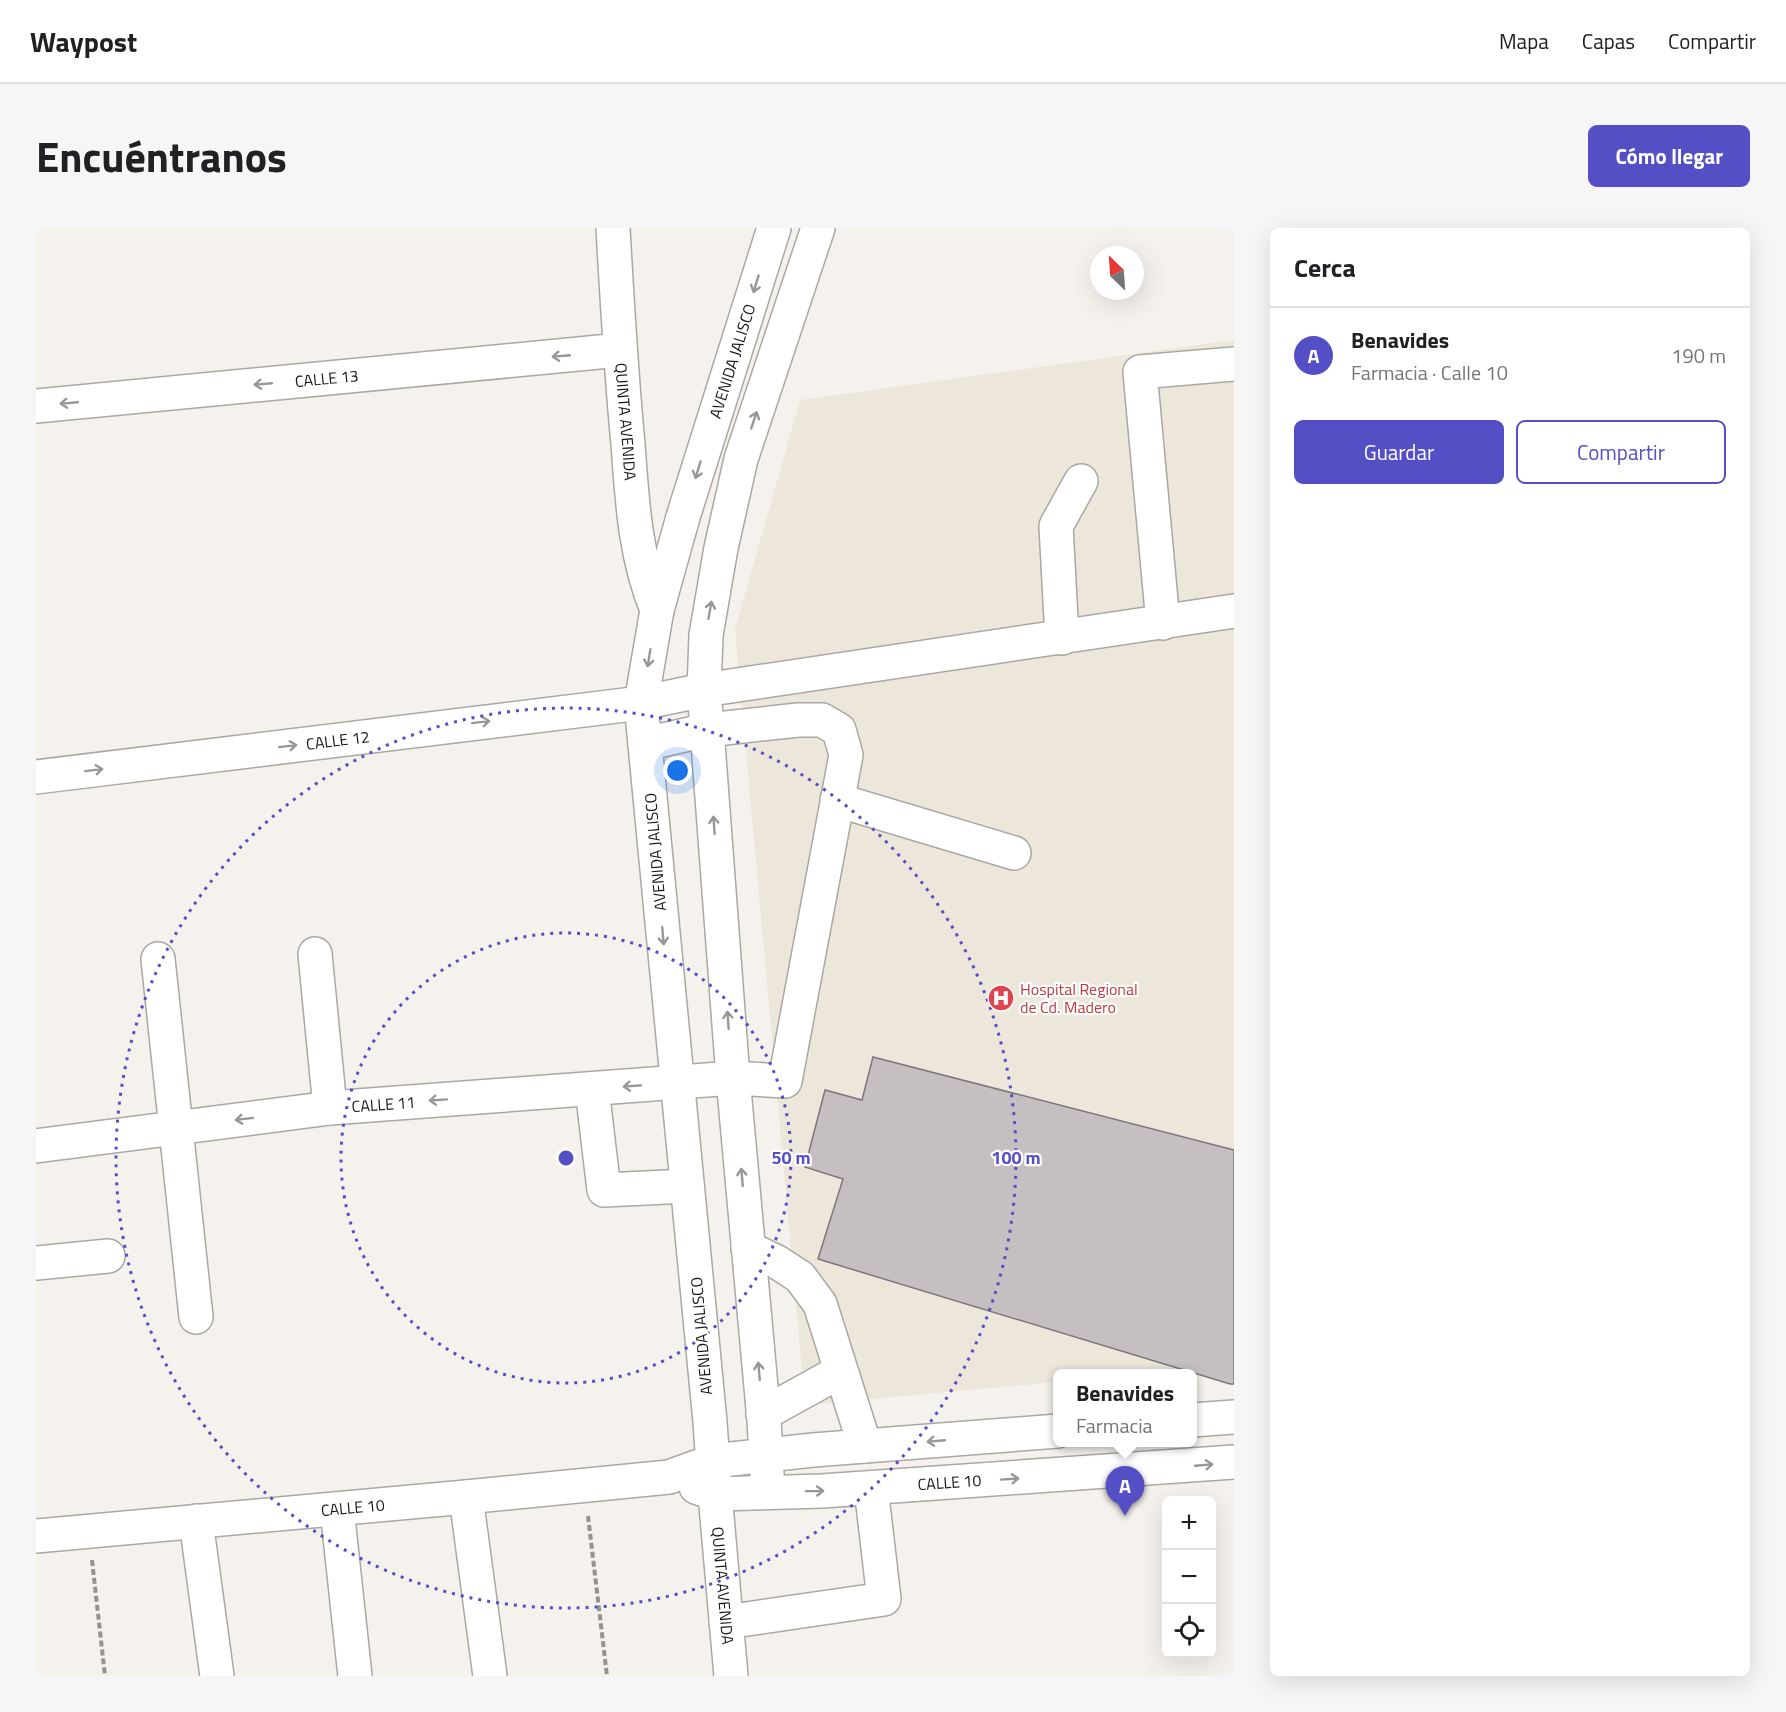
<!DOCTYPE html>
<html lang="es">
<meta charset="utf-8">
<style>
:root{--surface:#fff;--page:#f6f6f6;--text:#202124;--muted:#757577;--line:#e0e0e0;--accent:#554fc6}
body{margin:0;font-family:"Titillium Web",sans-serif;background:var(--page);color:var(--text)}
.controls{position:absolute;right:18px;bottom:18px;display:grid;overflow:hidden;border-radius:9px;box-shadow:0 6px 24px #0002}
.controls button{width:54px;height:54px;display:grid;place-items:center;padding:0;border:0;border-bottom:2px solid var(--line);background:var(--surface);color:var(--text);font:30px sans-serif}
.compass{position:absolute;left:1054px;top:18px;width:54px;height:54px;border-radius:50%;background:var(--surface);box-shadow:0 6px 24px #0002;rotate:335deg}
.you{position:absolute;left:642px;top:543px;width:21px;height:21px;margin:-15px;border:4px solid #fff;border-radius:50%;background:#1a73e8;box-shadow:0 0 0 9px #1a73e833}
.badge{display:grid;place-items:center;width:39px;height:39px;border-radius:50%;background:var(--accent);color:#fff;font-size:20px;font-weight:700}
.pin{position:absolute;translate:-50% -50px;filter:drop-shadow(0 2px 3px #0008)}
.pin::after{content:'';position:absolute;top:32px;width:21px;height:18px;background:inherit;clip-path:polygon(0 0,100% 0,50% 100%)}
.popup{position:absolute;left:1017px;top:1141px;width:144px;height:78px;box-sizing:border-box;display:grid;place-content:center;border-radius:9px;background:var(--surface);filter:drop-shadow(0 2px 4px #0005);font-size:20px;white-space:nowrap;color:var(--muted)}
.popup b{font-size:22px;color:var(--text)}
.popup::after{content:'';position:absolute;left:50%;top:100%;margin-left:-12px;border:12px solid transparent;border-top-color:var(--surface)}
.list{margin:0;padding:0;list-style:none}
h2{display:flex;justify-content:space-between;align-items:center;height:78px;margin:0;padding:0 24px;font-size:26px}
h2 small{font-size:20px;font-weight:400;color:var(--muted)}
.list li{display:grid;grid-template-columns:39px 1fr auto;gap:18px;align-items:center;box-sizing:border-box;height:96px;padding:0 24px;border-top:2px solid var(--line)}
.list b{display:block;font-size:22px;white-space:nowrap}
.list p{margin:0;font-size:20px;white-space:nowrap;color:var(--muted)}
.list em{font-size:20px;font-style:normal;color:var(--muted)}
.actions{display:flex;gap:12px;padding:18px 24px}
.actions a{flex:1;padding:14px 0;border:2px solid var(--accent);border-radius:9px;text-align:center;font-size:21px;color:var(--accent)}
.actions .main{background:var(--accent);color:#fff}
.icon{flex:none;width:33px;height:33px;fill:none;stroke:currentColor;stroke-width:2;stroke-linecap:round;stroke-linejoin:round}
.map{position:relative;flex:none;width:1198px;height:1448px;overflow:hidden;border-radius:9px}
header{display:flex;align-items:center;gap:36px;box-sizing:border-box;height:84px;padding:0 30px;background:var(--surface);border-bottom:2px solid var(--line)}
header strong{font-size:28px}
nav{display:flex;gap:33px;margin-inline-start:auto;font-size:21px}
.intro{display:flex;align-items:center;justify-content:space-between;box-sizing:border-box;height:144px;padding:0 36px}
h1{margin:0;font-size:42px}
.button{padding:15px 27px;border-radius:9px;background:var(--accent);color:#fff;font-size:21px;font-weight:700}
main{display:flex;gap:36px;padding:0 36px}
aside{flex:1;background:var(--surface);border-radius:9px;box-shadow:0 6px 24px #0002}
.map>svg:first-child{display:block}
</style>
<header>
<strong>Waypost</strong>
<nav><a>Mapa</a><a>Capas</a><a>Compartir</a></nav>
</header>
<div class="intro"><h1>Encuéntranos</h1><a class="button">Cómo llegar</a></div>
<main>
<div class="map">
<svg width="1198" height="1448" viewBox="0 0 1198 1448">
<rect width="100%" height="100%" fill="#f5f2ed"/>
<!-- built -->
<path fill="#ede6db" d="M1198,112V1139L1124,1146H1022L1021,1154L769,1177L699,401L764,172Z"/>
<!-- building -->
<path fill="#c5bfc1" stroke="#7c7779" stroke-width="1.5" d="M837,829L1198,922V1156H1194L782,1031L807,951L769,939L789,862L826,872Z"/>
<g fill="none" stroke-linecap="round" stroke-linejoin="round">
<defs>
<g id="minor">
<path id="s1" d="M577,0C581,72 585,144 592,216C596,272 599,329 621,382"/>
<path id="s2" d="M0,178L584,122"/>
<path d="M1127,395L1104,144L1198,136"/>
<path d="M1026,410L1020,298L1045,253"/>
<path id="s3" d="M0,549L605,475L668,462L1198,383"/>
<path d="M801,572L978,625"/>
<path d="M279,726L294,880"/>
<path d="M122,731L160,1089"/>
<path d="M556,861L568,962L651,958"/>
<path id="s4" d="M0,918L294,880L697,850L749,853L810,527L803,502L786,492H762L671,502L609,516"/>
<path d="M712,1020L741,1034L764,1049L784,1076L829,1218"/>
<path d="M0,1035L72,1028"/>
<path d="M727,1186L805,1143"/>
<path id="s5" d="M679,1266L695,1448"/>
<path d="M430,1269L454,1448"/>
<path d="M301,1281L319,1448"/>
<path d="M160,1293L181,1448"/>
<path d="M690,1394L848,1371L835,1260"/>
</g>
<g id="major">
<path d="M1156,1192L1198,1189"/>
<path id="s6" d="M660,1259L679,1266L786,1263L1198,1234"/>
<path d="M732,1264L728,1192L697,850L668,462L670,407L685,320L705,231L782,0"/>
<path id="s7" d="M679,1266L674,1194L605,475L621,382L647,289L738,0"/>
<path id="s8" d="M0,1308L430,1269L633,1249L677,1233L777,1222L1022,1203"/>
</g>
</defs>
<!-- minor casing -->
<use href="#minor" stroke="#aaa8a3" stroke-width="36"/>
<!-- major casing -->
<use href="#major" stroke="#aaa8a3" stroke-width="36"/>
<!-- path -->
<g stroke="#95938f" stroke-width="4" stroke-dasharray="6 3" stroke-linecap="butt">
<path d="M552,1288L571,1448"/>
<path d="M56,1332L69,1448"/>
</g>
<!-- minor -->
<use href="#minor" stroke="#fff" stroke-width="33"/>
<!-- major -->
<use href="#major" stroke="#fff" stroke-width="33"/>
</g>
<!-- one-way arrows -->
<defs><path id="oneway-shaft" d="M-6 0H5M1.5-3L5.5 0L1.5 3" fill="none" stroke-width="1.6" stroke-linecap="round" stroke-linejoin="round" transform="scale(1.5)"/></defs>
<g stroke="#989796">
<use href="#oneway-shaft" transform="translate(720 56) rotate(107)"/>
<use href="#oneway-shaft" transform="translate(525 128) rotate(175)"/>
<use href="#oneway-shaft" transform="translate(227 156) rotate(175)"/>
<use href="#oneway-shaft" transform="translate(33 175) rotate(175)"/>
<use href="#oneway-shaft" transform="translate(718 192) rotate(-72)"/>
<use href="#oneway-shaft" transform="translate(662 242) rotate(107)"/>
<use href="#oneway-shaft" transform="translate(674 382) rotate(-80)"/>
<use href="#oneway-shaft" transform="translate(613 430) rotate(99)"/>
<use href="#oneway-shaft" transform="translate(445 494) rotate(-7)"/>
<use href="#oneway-shaft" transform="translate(252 518) rotate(-7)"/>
<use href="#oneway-shaft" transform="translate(58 542) rotate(-7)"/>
<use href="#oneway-shaft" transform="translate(678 597) rotate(-94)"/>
<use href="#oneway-shaft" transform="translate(627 708) rotate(85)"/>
<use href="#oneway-shaft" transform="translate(692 792) rotate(-94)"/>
<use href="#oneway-shaft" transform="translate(596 858) rotate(176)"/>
<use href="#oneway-shaft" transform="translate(402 872) rotate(176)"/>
<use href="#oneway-shaft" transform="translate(208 891) rotate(173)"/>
<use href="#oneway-shaft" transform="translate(706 949) rotate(-95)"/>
<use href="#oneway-shaft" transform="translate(723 1143) rotate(-95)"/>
<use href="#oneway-shaft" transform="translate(900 1213) rotate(175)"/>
<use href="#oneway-shaft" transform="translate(1168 1237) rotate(-5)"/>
<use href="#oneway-shaft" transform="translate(974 1251) rotate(-4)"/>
<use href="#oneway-shaft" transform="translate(779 1263) rotate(-1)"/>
</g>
<!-- distance rings -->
<g fill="none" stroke="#554fc6" stroke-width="3" stroke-dasharray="3 6">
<circle cx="530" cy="930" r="225"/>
<circle cx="530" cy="930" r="450"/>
</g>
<!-- icons -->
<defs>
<symbol id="hospital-disc" viewBox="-11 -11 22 22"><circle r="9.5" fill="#e0444e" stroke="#fff"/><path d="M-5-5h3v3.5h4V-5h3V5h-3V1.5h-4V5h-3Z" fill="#fff"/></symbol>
</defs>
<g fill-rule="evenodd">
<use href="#hospital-disc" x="950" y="755" width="30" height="30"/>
</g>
<g text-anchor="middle" stroke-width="4.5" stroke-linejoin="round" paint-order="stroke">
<!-- street labels -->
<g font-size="16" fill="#191816" stroke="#fff">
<text dy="6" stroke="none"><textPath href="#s7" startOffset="1149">AVENIDA JALISCO</textPath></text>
<text dy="6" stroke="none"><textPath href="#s2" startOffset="292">CALLE 13</textPath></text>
<text dy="6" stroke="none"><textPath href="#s1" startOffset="194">QUINTA AVENIDA</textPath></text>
<text dy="6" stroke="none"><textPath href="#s3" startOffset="304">CALLE 12</textPath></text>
<text transform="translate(619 624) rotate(-95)" y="6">AVENIDA JALISCO</text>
<text dy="6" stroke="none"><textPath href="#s4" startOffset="350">CALLE 11</textPath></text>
<text transform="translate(665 1108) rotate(-95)" y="6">AVENIDA JALISCO</text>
<text dy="6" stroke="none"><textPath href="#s6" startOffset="255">CALLE 10</textPath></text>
<text dy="6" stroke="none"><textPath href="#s8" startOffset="318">CALLE 10</textPath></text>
<text dy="6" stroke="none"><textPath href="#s5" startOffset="92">QUINTA AVENIDA</textPath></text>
</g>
<!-- health labels -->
<g font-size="16" fill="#be3a42" stroke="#fff" text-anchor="start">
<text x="984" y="767">Hospital Regional<tspan x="984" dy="18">de Cd. Madero</tspan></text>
</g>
</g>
<circle cx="530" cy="930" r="9" fill="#554fc6" stroke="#fff" stroke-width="3"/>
<g font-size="18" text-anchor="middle" font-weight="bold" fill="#554fc6" stroke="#fff" stroke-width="4.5" stroke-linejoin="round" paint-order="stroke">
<text x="755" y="936">50 m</text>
<text x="980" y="936">100 m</text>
</g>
</svg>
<div class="controls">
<button>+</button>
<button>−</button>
<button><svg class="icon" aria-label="locate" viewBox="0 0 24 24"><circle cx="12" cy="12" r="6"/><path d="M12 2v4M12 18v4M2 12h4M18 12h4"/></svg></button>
</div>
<svg class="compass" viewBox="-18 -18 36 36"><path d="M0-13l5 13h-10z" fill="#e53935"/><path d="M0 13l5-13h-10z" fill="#757577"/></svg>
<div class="you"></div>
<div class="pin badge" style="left:1089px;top:1288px">A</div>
<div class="popup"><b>Benavides</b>Farmacia</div>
</div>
<aside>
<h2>Cerca<small></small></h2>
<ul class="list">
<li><span class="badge">A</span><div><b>Benavides</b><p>Farmacia · Calle 10</p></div><em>190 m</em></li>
</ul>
<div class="actions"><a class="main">Guardar</a><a>Compartir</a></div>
</aside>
</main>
